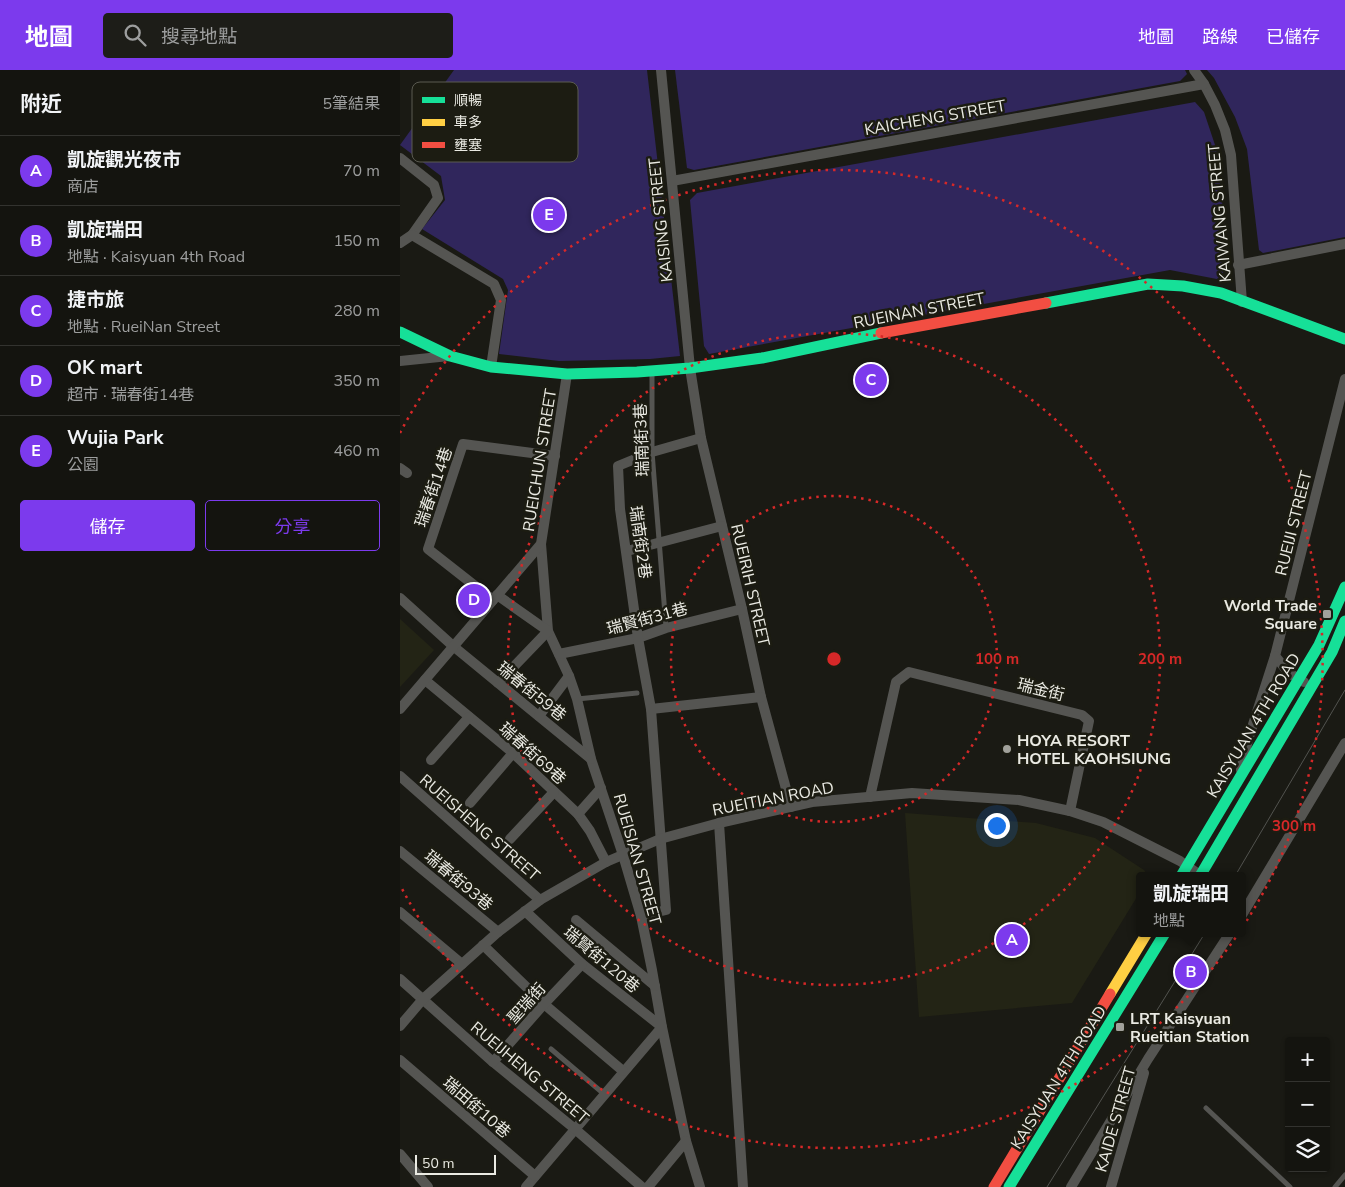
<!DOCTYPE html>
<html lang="zh-TW">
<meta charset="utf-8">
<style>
:root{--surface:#14140f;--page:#1d1d18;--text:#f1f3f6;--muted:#9d9e9e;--line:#33332f;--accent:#7c3aed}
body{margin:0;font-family:"Nunito Sans","Noto Sans TC",sans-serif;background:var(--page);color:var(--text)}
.controls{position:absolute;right:15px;bottom:15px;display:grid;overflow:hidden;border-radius:5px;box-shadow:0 1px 4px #0004}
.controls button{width:45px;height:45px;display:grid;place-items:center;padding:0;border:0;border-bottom:1px solid var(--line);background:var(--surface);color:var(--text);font:25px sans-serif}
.scale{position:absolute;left:15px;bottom:12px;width:81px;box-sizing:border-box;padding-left:5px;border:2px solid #eaeae3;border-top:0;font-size:14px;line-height:18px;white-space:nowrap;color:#eaeae3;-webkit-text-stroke:4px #1c1c12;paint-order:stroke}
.you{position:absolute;left:596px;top:755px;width:18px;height:18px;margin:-12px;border:4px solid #fff;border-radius:50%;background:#1a73e8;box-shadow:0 0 0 8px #1a73e833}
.badge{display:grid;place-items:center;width:32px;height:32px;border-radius:50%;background:var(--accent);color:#fff;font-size:16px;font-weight:700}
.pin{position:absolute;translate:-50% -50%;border:2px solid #fff;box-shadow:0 1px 5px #0006}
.popup{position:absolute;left:736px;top:802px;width:110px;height:65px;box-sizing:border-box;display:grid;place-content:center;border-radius:5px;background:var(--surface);filter:drop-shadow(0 1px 4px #0005);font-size:16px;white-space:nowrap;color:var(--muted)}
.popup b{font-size:19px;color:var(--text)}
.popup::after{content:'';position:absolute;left:50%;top:100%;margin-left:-10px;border:10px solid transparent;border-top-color:var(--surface)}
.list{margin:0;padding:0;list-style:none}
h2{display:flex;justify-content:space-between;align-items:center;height:65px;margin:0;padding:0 20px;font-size:21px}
h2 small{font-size:16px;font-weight:400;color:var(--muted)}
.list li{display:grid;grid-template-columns:32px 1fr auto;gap:15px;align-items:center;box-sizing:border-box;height:70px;padding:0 20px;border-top:1px solid var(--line)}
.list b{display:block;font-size:19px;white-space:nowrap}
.list p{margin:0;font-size:16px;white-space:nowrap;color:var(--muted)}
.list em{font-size:16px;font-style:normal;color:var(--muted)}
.actions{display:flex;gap:10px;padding:15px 20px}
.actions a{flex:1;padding:11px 0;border:1px solid var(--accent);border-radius:5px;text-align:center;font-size:18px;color:var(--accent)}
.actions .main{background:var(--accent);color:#fff}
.icon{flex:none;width:28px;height:28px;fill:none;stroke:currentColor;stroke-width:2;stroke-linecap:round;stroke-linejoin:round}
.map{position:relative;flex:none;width:945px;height:1117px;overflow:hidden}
header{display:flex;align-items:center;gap:30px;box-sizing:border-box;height:70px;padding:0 25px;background:var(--accent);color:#fff}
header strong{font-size:24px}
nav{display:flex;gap:28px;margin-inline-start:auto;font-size:18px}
.search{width:350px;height:45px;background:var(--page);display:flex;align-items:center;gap:12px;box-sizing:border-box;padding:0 18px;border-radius:5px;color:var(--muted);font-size:19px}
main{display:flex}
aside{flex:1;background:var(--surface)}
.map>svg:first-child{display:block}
</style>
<header>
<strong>地圖</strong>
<div class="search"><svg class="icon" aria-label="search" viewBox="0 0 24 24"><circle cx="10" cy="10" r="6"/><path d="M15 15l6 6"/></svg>搜尋地點</div>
<nav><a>地圖</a><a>路線</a><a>已儲存</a></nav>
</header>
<main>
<aside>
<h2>附近<small>5筆結果</small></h2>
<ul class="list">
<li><span class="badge">A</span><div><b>凱旋觀光夜市</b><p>商店</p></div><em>70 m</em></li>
<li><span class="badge">B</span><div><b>凱旋瑞田</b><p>地點 · Kaisyuan 4th Road</p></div><em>150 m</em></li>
<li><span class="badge">C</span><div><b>捷市旅</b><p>地點 · RueiNan Street</p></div><em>280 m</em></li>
<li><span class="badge">D</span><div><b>OK mart</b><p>超市 · 瑞春街14巷</p></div><em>350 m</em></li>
<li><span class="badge">E</span><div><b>Wujia Park</b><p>公園</p></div><em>460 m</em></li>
</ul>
<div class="actions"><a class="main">儲存</a><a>分享</a></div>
</aside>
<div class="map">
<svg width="945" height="1117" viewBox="0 0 945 1117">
<rect width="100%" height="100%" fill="#1a1a14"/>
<!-- built -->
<g fill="#232415">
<path d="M0,549L34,580L0,617Z"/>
<path d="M505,743L636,753L695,768L744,800L748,806H740V822L672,933L519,947Z"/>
</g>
<!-- green -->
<g fill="#30265c">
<path d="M54,0H247L280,286L250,289L159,291L99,284L108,220L103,209L22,159L45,130L41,106L0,75Z"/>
<path d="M275,0H785L787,4L780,11L294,100L287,98Z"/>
<path d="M807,0H945V167L863,183L859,180L847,79L835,47L814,8Z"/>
<path d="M795,32L804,42L816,78L827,175L822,210L770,200L309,284L304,276L290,130L297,123Z"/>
</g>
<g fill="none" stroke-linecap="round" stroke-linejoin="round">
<!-- lane -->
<g stroke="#555552" stroke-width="5">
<path d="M252,302V382L266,557"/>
<path d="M177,629L237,623"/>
<path d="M151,979L204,1024"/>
<path d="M806,1038L890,1117"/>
<path d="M935,1117L945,1105"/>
</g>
<!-- street -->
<g stroke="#555552" stroke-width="10">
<path d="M261,0L290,298L301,368L342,539L361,627L391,737"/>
<path d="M794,0L804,14L815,35L825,60L831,85L842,232"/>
<path d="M0,88L34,115L38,128L12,165L0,173"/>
<path d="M272,111L804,14"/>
<path d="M12,165L94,214L101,230L91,297"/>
<path d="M838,195L945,174"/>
<path d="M0,291L49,286"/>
<path d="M0,398L7,403"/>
<path d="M141,474L148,561L169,606L177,629L191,689L223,785L241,846L252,900L262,957L286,1071L300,1117"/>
<path d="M227,481L322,456"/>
<path d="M97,525L148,561L98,613"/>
<path d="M0,528L53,576L191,689"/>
<path d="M93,530L28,479L63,374L155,386"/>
<path d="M159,584L238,568L266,558L342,539"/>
<path d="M25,610L113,683L178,744L190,761L206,792"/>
<path d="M904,612L889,603L875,586L945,309"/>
<path d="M0,639L141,474L167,304"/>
<path d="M251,639L238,568L220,439L218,396L252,382L301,368"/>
<path d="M139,646L169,606"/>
<path d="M31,690L69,647"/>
<path d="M841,700L848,670L875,586"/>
<path d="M0,706L140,830"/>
<path d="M470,727L496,612L509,602L682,645L689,651L670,741"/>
<path d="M70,733L113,683"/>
<path d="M178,744L201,718"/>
<path d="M319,753L343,1117"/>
<path d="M110,769L154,722"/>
<path d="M0,781L98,862"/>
<path d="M125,841L182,894L262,957L126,1117"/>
<path d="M0,842L62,894"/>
<path d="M842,845L945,673"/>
<path d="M241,846L266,840L251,639L361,627"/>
<path d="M176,850L255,916"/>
<path d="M83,875L144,934L223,1001"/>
<path d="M0,909L93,992L175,1059L242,1117"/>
<path d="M0,956L23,929L98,862L140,830L206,792L260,769L319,753L412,732L512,723L619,730L670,741L703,752L780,791L800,805"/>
<path d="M0,990L135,1106"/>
<path d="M93,992L144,934L182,894"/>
<path d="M0,1084L28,1117"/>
<path d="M248,1117L286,1071"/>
<path d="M671,1117L748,989L830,863"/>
<path d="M711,1117L744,1003"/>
</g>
<!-- fast -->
<g stroke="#16e098" stroke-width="11">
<path d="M646,233L748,214L783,216L821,223L945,269"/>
<path d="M0,262L50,286L91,297L167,304L237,302L290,298L362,288L481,263"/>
<path d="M781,806L919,575L945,517"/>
<path d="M800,806L932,582L945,551"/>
<path d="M609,1117L765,863"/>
</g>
<!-- slow -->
<path stroke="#ffcf43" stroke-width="11" d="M710,924L747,863"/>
<!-- jam -->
<g stroke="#f24e42" stroke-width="11">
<path d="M481,263L646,233"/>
<path d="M594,1117L710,924"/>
</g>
<!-- tram -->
<g stroke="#52534f" stroke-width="1">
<path d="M835,806L945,620"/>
<path d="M647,1117L805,863"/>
</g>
</g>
<!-- distance rings -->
<g fill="none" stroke="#d62828" stroke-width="2.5" stroke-dasharray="2.5 5">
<circle cx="434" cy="589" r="163"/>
<circle cx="434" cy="589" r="326"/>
<path d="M0 363A489 489 0 1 1 0 815"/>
</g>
<!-- markers -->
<g fill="#a1a19b" stroke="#1c1c12" stroke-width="2">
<rect x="922" y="539" width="10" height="10" rx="2.5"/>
<circle cx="607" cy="679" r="5"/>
<rect x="715" y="952" width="10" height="10" rx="2.5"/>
</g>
<g text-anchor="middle" stroke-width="5" stroke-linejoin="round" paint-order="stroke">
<!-- street labels -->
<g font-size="16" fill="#eaeae3" stroke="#1c1c12">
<text transform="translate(535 47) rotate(-10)" y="6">KAICHENG STREET</text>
<text transform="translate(819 143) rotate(-95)" y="6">KAIWANG STREET</text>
<text transform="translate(260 150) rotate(-96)" y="6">KAISING STREET</text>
<text transform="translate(519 240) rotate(-11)" y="6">RUEINAN STREET</text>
<text transform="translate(241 370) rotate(-92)" y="6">瑞南街3巷</text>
<text transform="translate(139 390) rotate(-81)" y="6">RUEICHUN STREET</text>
<text transform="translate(33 417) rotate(-71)" y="6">瑞春街14巷</text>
<text transform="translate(893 453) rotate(-76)" y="6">RUEIJI STREET</text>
<text transform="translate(241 472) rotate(82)" y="6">瑞南街2巷</text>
<text transform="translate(351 515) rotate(77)" y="6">RUEIRIH STREET</text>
<text transform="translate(247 548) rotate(-15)" y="6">瑞賢街31巷</text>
<text transform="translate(641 619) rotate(14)" y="6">瑞金街</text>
<text transform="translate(132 621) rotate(39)" y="6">瑞春街59巷</text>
<text transform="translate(853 655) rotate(-59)" y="6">KAISYUAN 4TH ROAD</text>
<text transform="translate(133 683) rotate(42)" y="6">瑞春街69巷</text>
<text transform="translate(373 728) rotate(-11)" y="6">RUEITIAN ROAD</text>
<text transform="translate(80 757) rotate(41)" y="6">RUEISHENG STREET</text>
<text transform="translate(238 789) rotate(74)" y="6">RUEISIAN STREET</text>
<text transform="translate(59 810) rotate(40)" y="6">瑞春街93巷</text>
<text transform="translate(202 889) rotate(40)" y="6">瑞賢街120巷</text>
<text transform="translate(126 933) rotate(-48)" y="6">聖瑞街</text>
<text transform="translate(130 1002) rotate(40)" y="6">RUEIJHENG STREET</text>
<text transform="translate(658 1007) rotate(-58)" y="6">KAISYUAN 4TH ROAD</text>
<text transform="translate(77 1037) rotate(41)" y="6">瑞田街10巷</text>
<text transform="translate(715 1049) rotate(-74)" y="6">KAIDE STREET</text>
</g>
<!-- poi labels -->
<g font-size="16" font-weight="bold" fill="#eaeae3" stroke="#1c1c12" text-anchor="start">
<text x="917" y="541" text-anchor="end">World Trade<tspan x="917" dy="18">Square</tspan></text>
<text x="617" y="676">HOYA RESORT<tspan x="617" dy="18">HOTEL KAOHSIUNG</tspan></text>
<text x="730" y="954">LRT Kaisyuan<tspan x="730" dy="18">Rueitian Station</tspan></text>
</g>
</g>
<!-- legend -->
<rect x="12" y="12" width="166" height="80" rx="8" fill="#1c1c12" stroke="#5a5a51" stroke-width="1"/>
<rect x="22" y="27" width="23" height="6" fill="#16e098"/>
<rect x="22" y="49" width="23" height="7" fill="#ffcf43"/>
<rect x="22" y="72" width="23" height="6" fill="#f24e42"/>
<g font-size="14" fill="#eaeae3">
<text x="54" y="35">順暢</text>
<text x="54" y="57">車多</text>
<text x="54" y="80">壅塞</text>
</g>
<circle cx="434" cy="589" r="8" fill="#d62828" stroke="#1c1c12" stroke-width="2.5"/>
<g font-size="15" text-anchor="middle" font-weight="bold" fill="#d62828" stroke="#1c1c12" stroke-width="5" stroke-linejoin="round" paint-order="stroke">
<text x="597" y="594">100 m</text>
<text x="760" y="594">200 m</text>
<text x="894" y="761">300 m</text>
</g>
</svg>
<div class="controls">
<button>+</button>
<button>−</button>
<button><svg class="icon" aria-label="layers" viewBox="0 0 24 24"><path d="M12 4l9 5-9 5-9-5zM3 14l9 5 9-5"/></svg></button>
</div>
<div class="scale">50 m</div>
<div class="you"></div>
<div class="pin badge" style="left:612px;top:870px">A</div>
<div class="pin badge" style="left:791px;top:902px">B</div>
<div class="popup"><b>凱旋瑞田</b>地點</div>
<div class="pin badge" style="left:471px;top:310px">C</div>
<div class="pin badge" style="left:74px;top:530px">D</div>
<div class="pin badge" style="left:149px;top:145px">E</div>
</div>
</main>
